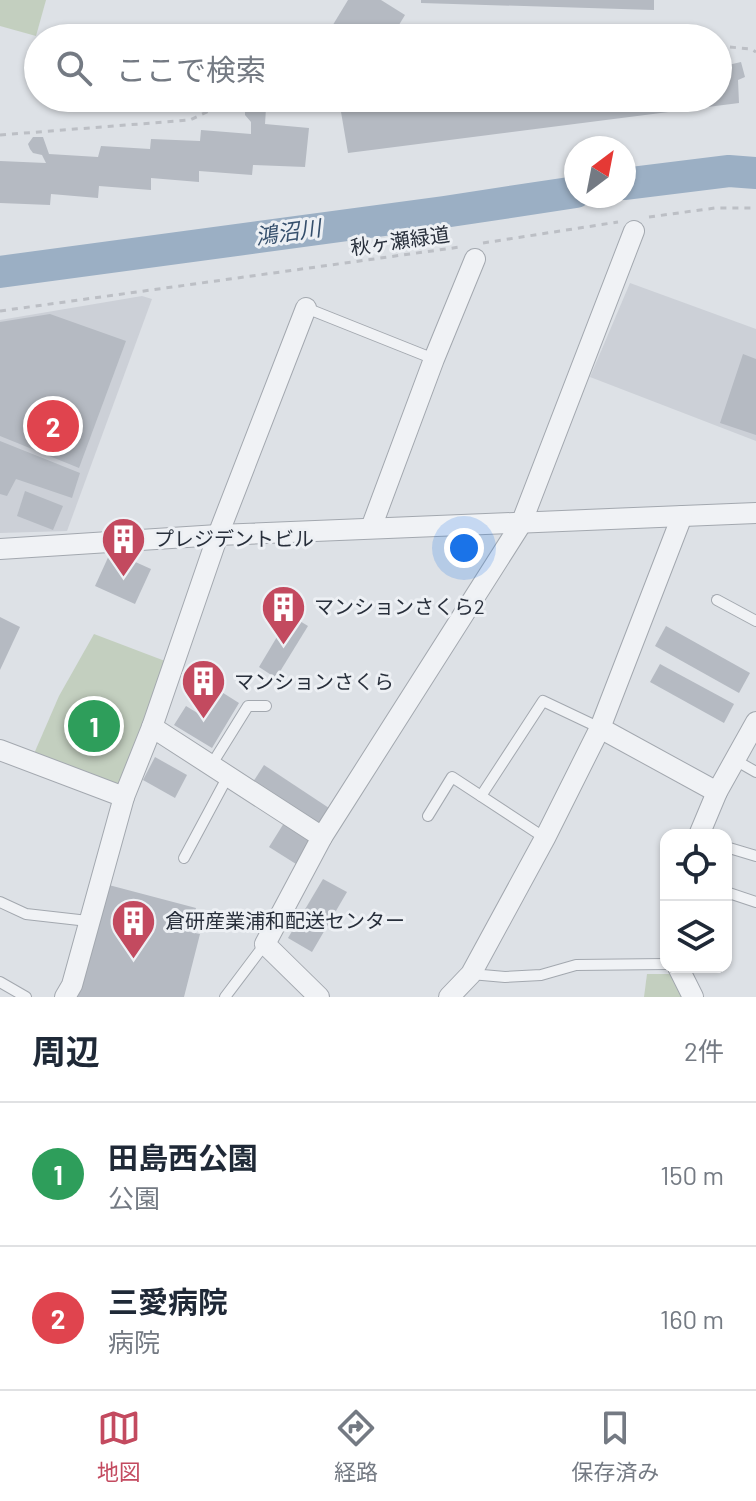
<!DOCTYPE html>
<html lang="ja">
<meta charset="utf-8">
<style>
:root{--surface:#fff;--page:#f6f6f7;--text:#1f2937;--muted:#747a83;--line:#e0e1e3;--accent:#c34a5f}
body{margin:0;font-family:Barlow,"Noto Sans JP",sans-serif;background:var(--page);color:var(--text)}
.controls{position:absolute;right:24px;bottom:24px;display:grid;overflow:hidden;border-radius:16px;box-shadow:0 2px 6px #0004}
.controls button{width:72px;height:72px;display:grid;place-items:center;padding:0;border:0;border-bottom:2px solid var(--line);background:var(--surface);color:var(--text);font:40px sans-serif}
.compass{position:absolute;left:564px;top:136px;width:72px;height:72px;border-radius:50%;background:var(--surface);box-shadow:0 2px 6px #0004;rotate:32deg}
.you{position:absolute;left:464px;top:548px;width:28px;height:28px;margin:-20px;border:6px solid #fff;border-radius:50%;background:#1a73e8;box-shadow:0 0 0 12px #1a73e833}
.badge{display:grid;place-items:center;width:52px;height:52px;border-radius:50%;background:var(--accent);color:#fff;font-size:26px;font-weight:700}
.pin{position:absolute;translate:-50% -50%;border:4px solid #fff;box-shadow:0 2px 8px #0006}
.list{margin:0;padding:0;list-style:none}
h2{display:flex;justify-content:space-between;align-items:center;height:104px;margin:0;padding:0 32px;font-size:34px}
h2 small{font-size:26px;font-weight:400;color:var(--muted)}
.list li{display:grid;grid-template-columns:52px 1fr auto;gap:24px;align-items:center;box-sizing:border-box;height:144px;padding:0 32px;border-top:2px solid var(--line)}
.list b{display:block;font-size:30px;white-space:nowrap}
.list p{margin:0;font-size:26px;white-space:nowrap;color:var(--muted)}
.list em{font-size:26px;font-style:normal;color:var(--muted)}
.icon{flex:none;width:44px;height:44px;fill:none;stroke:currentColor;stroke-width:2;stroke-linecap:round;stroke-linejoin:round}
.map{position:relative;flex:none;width:756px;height:997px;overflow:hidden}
.search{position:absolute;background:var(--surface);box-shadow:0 2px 6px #0004;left:24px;right:24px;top:24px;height:88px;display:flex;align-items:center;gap:20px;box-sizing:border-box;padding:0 28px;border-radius:44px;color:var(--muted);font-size:30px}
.sheet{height:392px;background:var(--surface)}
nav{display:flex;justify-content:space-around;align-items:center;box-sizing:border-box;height:112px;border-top:2px solid var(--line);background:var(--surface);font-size:22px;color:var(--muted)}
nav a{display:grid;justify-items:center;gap:4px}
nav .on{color:var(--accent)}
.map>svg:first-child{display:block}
</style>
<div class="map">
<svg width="756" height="997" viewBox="0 0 756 997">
<rect width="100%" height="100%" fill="#dde1e6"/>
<!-- built -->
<g fill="#ccd0d7">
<path d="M630,283L756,329V441L590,377Z"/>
<path d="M142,296L152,299L67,531L0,533V320Z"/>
</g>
<!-- green -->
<g fill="#c3cfbf">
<path d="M0,0H46L36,36L0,26Z"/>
<path d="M94,634L165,661L123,783L114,788L33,756L59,696Z"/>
<path d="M647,974H672L684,997H644Z"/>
</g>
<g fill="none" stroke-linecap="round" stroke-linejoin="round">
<!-- river -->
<g stroke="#9bafc4" stroke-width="32">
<path d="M624,184L729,171L756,173"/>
<path d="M0,272L444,212L576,192"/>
</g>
</g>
<!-- building -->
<g fill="#b5bac2">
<path d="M348,0H381L405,15L391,38H335L328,33Z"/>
<path d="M421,0H654V10L421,3Z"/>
<path d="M727,62L728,65L741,62L745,77L738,80L739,103L348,153L340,106L350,104L352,109L440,98H718V63Z"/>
<path d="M253,101H260L266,108L265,124L309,128L305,167L253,165L252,175L199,171V182L151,178V190L99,186L98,198L51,194L50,205L0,203V161L46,163L42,155L33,153L30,149L28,144L33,137H43L49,154L98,157L101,146L150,149L151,139L200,141L201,130L251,134V122L245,115V107Z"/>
<path d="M50,314L126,341L79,468L0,436V322Z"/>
<path d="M743,354L756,359V435L720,423Z"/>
<path d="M0,441L80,473L72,498L16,479L7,496L0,494Z"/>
<path d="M25,491L63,506L53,530L17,516Z"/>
<path d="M111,551L151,569L135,604L95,586Z"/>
<path d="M290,615L308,626L276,678L259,667Z"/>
<path d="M0,617L20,627L0,670Z"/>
<path d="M666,626L750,673L739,693L655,646Z"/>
<path d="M660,664L734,704L724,723L650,682Z"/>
<path d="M220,691L239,703L212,748L174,725L186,706L204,717Z"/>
<path d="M155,757L187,775L175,798L143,780Z"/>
<path d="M264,765L332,810L320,827L253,782Z"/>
<path d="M284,823L311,841L296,864L269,847Z"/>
<path d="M323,879L347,892L312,952L288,938Z"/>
<path d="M105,884L196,908L190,932L200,934L184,997H72Z"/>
</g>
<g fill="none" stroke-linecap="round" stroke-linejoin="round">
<defs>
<g id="lane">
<path d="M306,308L434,359"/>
<path d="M717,600L756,621"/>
<path d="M735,760L756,772"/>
<path d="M212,764L248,706H266"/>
<path d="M481,796L543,701L600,728"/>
<path d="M428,816L452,777L545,838"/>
<path d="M726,847L756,856"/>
<path d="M184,858L228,776"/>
<path d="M726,892L756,902"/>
<path d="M0,902L26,914L88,921"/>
<path d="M471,974L505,977L541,975L576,965L666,964"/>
<path d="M0,982L26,997"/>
<path d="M225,997L265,944"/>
</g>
<g id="street">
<path d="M371,528L434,359L475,259"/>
<path d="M0,549L218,535L756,513"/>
<path d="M152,727L322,837"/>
<path d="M600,728L717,792"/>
<path d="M0,750L124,797"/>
<path d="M699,835L717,792L756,722"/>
<path d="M678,967L693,997"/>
<path d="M65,997L72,985L124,797L152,727L218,535L306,308"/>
<path d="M319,997L265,944L322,837L521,524L634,231"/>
<path d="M449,997L471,974L545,838L600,728L682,516"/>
</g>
</defs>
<!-- lane casing -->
<use href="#lane" stroke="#a3a8af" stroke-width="12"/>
<!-- street casing -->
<use href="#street" stroke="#a3a8af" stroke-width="22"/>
<!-- path -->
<g stroke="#bcbfc5" stroke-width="3" stroke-dasharray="6 6" stroke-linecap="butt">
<path d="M606,38H630"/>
<path d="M718,46L751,49L756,52"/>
<path d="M0,135L190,120L236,98"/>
<path d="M649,217L715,208H756"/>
<path d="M483,243L618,222"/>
<path d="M0,311L460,247"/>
</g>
<!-- lane -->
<use href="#lane" stroke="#f0f2f5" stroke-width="10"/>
<!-- street -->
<use href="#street" stroke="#f0f2f5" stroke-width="20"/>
</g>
<!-- icons -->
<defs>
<symbol id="building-pin" viewBox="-11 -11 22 30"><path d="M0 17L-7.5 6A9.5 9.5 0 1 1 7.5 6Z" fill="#c34a5f" stroke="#edf0f4"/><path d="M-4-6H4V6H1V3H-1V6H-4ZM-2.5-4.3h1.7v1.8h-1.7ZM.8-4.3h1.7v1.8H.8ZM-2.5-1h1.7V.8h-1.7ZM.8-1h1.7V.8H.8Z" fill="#fff"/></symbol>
</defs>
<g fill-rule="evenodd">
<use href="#building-pin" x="98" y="514" width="51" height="69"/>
<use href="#building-pin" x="258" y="582" width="51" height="69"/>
<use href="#building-pin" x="178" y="656" width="51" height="69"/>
<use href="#building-pin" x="108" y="896" width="51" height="69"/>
</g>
<g text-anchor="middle" stroke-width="6" stroke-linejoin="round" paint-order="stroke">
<!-- street labels -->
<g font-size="20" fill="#282f3b" stroke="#edf0f4">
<text transform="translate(400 241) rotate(-8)" y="7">秋ヶ瀬緑道</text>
</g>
<!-- poi labels -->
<g font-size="20" fill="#282f3b" stroke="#edf0f4" text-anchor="start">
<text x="154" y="546">プレジデントビル</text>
<text x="314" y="614">マンションさくら2</text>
<text x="234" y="689">マンションさくら</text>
<text x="165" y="928">倉研産業浦和配送センター</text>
</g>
<!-- water labels -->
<g font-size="22" font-style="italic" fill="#354f6c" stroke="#edf0f4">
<text transform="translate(288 232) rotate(-8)" y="8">鴻沼川</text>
</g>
</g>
</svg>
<div class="controls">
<button><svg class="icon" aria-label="locate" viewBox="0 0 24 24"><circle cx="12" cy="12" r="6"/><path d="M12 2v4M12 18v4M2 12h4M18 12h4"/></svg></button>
<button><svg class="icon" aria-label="layers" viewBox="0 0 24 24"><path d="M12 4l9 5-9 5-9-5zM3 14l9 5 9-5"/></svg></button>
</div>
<svg class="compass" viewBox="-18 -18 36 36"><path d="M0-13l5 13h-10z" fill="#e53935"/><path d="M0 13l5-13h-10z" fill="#747a83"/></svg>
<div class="you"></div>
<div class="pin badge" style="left:94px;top:726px;background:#2e9e5b">1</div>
<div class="pin badge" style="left:53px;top:426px;background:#e0444e">2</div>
<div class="search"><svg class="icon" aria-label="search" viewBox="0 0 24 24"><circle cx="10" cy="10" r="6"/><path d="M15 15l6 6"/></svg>ここで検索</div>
</div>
<section class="sheet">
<h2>周辺<small>2件</small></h2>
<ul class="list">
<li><span class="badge" style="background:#2e9e5b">1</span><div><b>田島西公園</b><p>公園</p></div><em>150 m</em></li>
<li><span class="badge" style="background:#e0444e">2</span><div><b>三愛病院</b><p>病院</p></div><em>160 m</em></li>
</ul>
</section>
<nav>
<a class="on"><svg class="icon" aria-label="map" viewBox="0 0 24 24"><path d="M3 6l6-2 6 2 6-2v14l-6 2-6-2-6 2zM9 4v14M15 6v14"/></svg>地図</a>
<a><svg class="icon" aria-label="directions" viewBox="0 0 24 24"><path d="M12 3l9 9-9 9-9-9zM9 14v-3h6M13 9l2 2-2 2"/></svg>経路</a>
<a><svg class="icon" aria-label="saved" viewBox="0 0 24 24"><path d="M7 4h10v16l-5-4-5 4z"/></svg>保存済み</a>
</nav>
